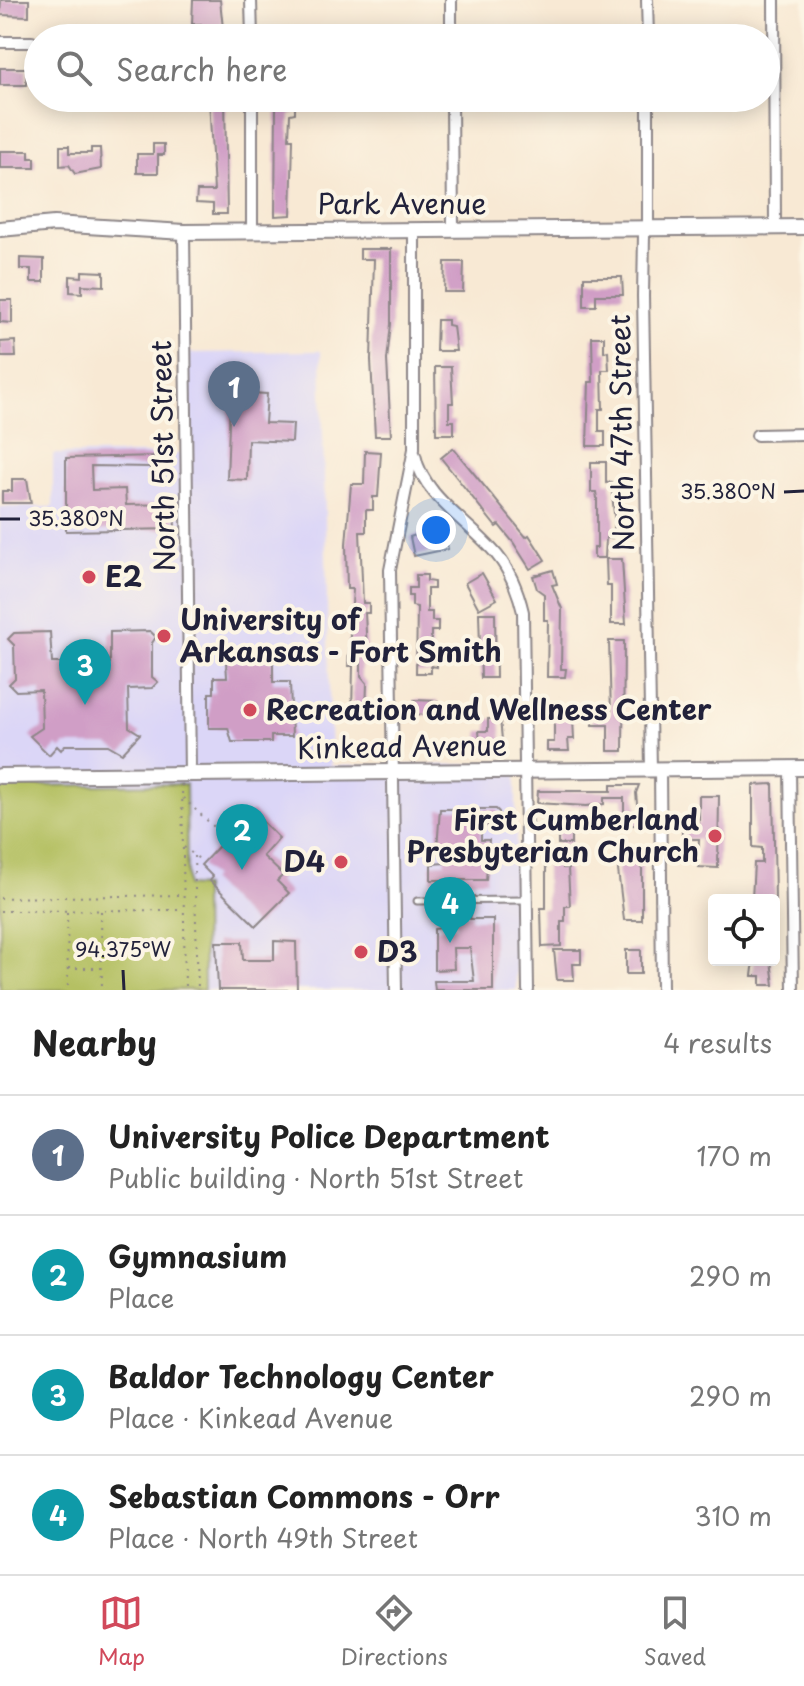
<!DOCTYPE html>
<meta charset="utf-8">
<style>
:root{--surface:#fff;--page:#f6f6f6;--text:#222;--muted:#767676;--line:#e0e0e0;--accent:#d1495b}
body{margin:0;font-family:"Playpen Sans",sans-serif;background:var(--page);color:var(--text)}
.controls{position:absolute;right:24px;bottom:24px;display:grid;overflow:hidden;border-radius:8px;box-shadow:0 4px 20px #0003}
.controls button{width:72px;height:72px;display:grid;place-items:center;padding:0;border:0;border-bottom:2px solid var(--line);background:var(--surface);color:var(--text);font:40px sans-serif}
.you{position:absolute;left:436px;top:530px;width:28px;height:28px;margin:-20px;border:6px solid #fff;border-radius:50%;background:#1a73e8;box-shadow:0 0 0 12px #1a73e833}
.badge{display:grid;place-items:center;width:52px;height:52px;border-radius:50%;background:var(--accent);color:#fff;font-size:26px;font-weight:700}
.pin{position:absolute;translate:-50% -66px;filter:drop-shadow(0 2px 4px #0008)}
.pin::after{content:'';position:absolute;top:42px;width:28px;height:24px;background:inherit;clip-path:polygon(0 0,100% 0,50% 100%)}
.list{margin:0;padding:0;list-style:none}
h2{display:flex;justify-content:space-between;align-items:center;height:104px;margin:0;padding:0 32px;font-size:34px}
h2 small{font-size:26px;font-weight:400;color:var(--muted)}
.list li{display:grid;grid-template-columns:52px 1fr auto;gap:24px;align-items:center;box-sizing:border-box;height:120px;padding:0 32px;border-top:2px solid var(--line)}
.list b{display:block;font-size:30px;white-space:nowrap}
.list p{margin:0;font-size:26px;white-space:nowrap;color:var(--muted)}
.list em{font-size:26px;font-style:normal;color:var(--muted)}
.icon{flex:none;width:44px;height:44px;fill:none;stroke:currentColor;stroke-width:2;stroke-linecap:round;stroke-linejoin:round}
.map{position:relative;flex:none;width:804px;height:990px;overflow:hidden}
.search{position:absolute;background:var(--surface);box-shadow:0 4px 20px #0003;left:24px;right:24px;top:24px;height:88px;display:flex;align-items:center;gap:20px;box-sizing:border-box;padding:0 28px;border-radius:44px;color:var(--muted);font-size:30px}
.sheet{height:584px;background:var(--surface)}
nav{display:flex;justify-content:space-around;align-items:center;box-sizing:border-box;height:112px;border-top:2px solid var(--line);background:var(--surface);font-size:22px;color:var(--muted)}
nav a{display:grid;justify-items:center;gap:4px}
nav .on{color:var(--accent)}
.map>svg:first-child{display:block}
</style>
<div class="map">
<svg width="804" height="990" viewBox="0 0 804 990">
<rect width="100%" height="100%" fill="#fcf5e5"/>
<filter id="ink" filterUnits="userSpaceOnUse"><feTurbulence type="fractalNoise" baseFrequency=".0125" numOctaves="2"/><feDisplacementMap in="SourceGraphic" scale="16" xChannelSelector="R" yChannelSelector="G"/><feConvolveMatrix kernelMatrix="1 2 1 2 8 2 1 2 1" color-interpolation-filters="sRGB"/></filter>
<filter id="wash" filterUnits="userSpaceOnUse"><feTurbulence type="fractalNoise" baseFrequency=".006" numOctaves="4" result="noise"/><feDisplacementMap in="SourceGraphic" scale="32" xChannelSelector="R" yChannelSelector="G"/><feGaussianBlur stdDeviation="1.8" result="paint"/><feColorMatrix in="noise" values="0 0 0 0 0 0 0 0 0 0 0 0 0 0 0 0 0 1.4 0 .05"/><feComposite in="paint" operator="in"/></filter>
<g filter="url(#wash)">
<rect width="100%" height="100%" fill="#f8e9d4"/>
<!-- built -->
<path fill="#dbd6f7" d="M321,351L331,766L516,764V990H0V507H53V454H185V353Z"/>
<!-- park -->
<path fill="#b3bf61" stroke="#6a704e" stroke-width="2" d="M186,784L187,886L203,887L204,990H0V786Z"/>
<g id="blocks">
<!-- building -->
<g fill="#d09ec6">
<path d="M1,0H29V16L0,15Z"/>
<path d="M193,0H220L224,38L201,36V24H192Z"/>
<path d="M0,68H27L26,85H0Z"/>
<path d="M209,98H225L227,214H213V204L196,203L197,191H214Z"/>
<path d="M273,98H291V104H295V113L290,114L289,139H293L291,215L275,216L276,108H272Z"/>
<path d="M153,144H164V155H158V173H137V154H153Z"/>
<path d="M60,146H69V153H91V148H100L101,169L75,174L69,165L60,166Z"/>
<path d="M0,151H29V158H35V168H0Z"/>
<path d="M360,249H391V324L387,360L391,436H375L371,360L374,259H360Z"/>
<path d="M20,258L44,259V282H31V269H20Z"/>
<path d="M445,262H464L463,292H444Z"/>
<path d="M82,271L104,272V286L82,285V293L70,292V276L82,277Z"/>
<path d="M584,277H622L623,295H596V306H584Z"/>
<path d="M0,300H12V323L0,322Z"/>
<path d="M437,320H448V325L453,326L456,351H436Z"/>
<path d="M592,337H604V352L608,351L609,370H602L603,409H599V431H605V446H587L589,382H593Z"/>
<path d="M15,341L16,357H1L0,342Z"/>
<path d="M435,367H451L453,403H449V421H454V434H436Z"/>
<path d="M231,371L251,372L250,393L267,394L265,423L293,424L292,442L248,440L247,480L227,479Z"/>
<path d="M453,448L526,537L529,535L545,560L530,569L513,542L499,525L496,527L441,458Z"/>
<path d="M365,451L381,452L378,497H373V510H366V532H360L363,603H369V613H365L367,651H361V676L367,683L366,712H352L353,666H348L353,589H347L346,544L351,484H364Z"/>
<path d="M160,456V473L150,474V467L91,466L92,490L125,489L126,505L174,504L175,529L66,531V458Z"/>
<path d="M591,462H606V483L611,482L615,524L612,538H606L605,558H594V548H597V498L596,492H591Z"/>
<path d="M12,479H27L31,503H2V491H12Z"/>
<path d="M433,529L434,535L445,533L448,549L414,556L410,537Z"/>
<path d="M606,559H622L626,624H611V586H607Z"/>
<path d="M553,570L557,584L552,585L562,609L561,669H566L565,677H547L548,620H544V594L537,589L533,576Z"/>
<path d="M482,573L497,599L479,609L465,583Z"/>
<path d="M416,575H427V581L434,582V589H427V612H432V621H438V631H431V649L433,658H437V667L431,666V673H416L417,607L412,606V596H409V588H416Z"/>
<path d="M479,613H495L496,678H481Z"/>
<path d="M150,631L156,637L152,643V677L158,682L152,688L128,689L129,727L140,734L122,753L108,745H65L61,750L57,746L49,755L30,736L42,728L41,690L16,691L9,684L15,678L14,645L8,639L14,633L50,632L52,663H110V632Z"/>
<path d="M609,641H624L623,751H608V725H592V714H611Z"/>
<path d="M273,660V682H290L292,736H271V742H232L228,728H209V693H214V677H227L226,661Z"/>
<path d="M414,700L438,701V710L429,709V715L413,714Z"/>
<path d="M488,719H500L503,750H487V741L480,742L479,731H488Z"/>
<path d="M554,719H573L574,739H568L569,751H547V742H554Z"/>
<path d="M773,784L775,900L752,899L754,863H762V848L753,847V785Z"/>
<path d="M611,785H639L636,793L639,825H624V798H604V804L586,806L537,803L538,791H611Z"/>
<path d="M699,796H719L718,868L698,867L699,839H682V824H699Z"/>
<path d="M440,809H496L499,812V826H481V840H489L486,880H431V864L445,863V849H437Z"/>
<path d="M252,811L279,838L263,856L283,875L277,881L289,893L256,926L210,881L213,877L201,865Z"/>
<path d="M571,830V844H558V831Z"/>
<path d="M626,847H635V853H642V920H624L618,870L622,851H626Z"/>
<path d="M546,850H563V868H568L570,906H565V921H561V946L542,947L541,908H546Z"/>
<path d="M456,914H471L470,919H493V990H435L434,981H474L470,948H453L454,969L434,970V929L456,926Z"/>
<path d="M274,941L296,942L297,990H218L216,942H242L243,960H274Z"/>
<path d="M554,950H581V964H573L574,980H557Z"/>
<rect x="626" y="950" width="15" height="24"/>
<path d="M754,960H771L774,985H761V976H752Z"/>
</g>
</g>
</g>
<g filter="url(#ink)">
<use href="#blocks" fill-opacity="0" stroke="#8d8688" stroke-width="2"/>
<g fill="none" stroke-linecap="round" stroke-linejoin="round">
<defs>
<path id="service" d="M417,901L526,900"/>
<g id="minor">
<path d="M251,0L252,38"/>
<path d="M451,0V38"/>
<path d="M647,0L648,38"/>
<path d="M774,0L775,227"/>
<path d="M0,42H32"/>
<path d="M452,98L453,230"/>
<path d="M648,98V228L644,234L643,296L651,770"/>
<path d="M252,231V98"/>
<path d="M184,232L190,776"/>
<path d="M757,435L804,434"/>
<path d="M415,455C423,497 471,523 497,555C511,572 518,591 523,612L528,990"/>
<path d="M790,768L793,990"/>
<path d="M660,770L662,990"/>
<path d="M396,990L390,570L414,449V230"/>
</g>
<g id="tertiary">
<path d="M0,229L54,224L184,232L804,227"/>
<path d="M0,776L804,768"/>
</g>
</defs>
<!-- service casing -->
<use href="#service" stroke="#8d8688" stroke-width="9"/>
<!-- minor casing -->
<use href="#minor" stroke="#8d8688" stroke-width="14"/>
<!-- tertiary casing -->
<use href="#tertiary" stroke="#8d8688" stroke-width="18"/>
<!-- path -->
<g stroke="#8d8688" stroke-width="2" stroke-dasharray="2 6" stroke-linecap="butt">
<path d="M182,784L185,990"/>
<path d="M183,798L226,838"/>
<path d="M184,847L203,862"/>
<path d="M194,856L198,990"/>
<path d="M0,898L182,895"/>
<path d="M0,911L182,910"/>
<path d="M101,911L102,990"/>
<path d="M67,912L68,990"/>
<path d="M68,968H101"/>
</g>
<!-- service -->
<use href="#service" stroke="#fff" stroke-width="5"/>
<!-- minor -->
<use href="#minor" stroke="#fff" stroke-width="10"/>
<!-- tertiary -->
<use href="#tertiary" stroke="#fff" stroke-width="14"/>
</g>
</g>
<!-- ticks -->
<path fill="none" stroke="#22223b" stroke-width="3" d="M784,492L804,491M0,519H20M123,970L124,990"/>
<!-- markers -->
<g fill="#d1495b" stroke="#fcf5e5" stroke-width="3">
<circle cx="89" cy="577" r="8"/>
<circle cx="164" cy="636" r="8"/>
<circle cx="250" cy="710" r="8"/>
<circle cx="715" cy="836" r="8"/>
<circle cx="341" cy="862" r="8"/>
<circle cx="361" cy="952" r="8"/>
</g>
<g text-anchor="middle" stroke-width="8" stroke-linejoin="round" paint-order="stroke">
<!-- street labels -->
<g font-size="28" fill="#22223b" stroke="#fcf5e5">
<text x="402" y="214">Park Avenue</text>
<text transform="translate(622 433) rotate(-91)" y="10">North 47th Street</text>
<text transform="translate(163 456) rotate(-91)" y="10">North 51st Street</text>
<text transform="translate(402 747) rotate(-1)" y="10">Kinkead Avenue</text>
</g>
<!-- poi labels -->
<g font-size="28" font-weight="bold" fill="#22223b" stroke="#fcf5e5" text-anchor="start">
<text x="105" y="587">E2</text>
<text x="180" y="630">University of<tspan x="180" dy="32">Arkansas - Fort Smith</tspan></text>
<text x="266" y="720">Recreation and Wellness Center</text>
<text x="699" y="830" text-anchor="end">First Cumberland<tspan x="699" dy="32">Presbyterian Church</tspan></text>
<text x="325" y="872" text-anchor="end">D4</text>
<text x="377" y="962">D3</text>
</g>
</g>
<g font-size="20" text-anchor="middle" fill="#22223b" stroke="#fcf5e5" stroke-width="8" stroke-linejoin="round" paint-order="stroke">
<text x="728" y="499">35.380°N</text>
<text x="76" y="526">35.380°N</text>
<text x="123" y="957">94.375°W</text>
</g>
</svg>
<div class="controls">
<button><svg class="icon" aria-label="locate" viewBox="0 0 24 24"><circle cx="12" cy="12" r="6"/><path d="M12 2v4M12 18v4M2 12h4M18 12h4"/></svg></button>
</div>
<div class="you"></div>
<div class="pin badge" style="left:234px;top:427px;background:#5c6f8a">1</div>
<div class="pin badge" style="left:242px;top:870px;background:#0f9aa8">2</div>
<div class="pin badge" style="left:85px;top:705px;background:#0f9aa8">3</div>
<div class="pin badge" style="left:450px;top:943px;background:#0f9aa8">4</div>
<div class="search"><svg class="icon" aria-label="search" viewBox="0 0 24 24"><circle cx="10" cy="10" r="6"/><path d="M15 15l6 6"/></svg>Search here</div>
</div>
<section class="sheet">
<h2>Nearby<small>4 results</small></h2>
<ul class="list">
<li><span class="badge" style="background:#5c6f8a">1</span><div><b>University Police Department</b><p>Public building · North 51st Street</p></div><em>170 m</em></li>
<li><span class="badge" style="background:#0f9aa8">2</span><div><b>Gymnasium</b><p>Place</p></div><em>290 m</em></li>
<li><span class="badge" style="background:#0f9aa8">3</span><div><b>Baldor Technology Center</b><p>Place · Kinkead Avenue</p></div><em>290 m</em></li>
<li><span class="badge" style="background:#0f9aa8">4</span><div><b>Sebastian Commons - Orr</b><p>Place · North 49th Street</p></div><em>310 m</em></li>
</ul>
</section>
<nav>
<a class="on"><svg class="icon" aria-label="map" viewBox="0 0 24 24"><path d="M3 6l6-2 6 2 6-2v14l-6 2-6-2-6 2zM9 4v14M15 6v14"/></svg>Map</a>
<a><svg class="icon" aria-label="directions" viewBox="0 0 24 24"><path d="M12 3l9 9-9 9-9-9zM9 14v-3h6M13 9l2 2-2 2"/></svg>Directions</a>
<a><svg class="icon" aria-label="saved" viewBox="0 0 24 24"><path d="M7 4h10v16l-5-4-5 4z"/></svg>Saved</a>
</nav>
